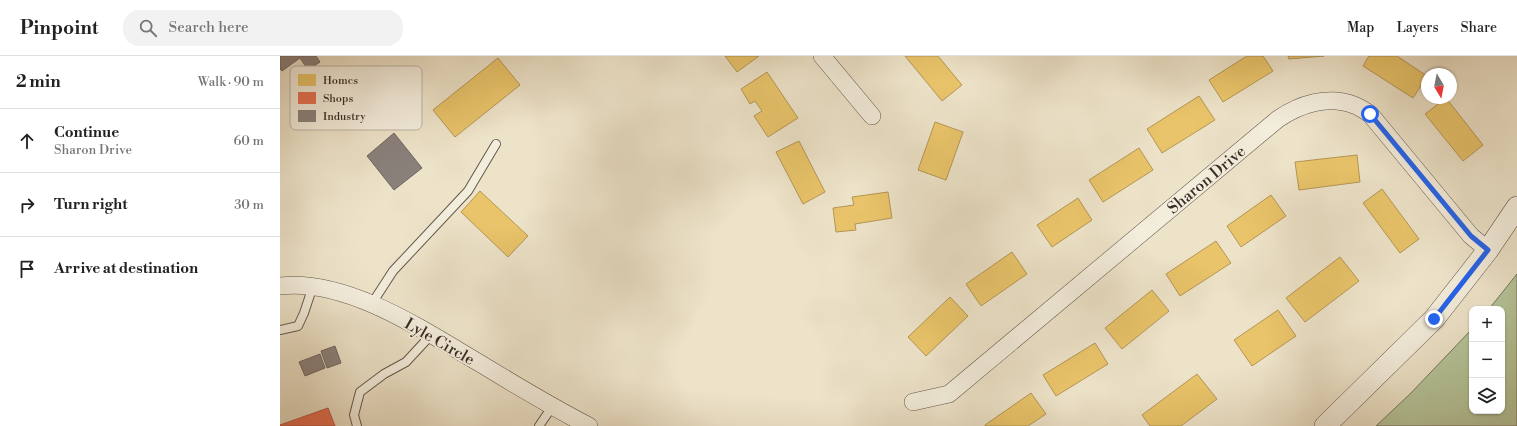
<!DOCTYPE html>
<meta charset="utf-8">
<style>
:root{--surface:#fff;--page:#f2f2f2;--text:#222;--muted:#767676;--line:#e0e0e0}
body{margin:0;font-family:"Libre Bodoni",serif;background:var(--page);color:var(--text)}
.controls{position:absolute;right:12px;bottom:12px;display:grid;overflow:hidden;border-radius:8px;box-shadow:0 1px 3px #0004}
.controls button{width:36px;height:36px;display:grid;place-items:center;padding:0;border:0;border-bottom:1px solid var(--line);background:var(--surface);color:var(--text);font:20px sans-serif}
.compass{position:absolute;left:1141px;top:12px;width:36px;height:36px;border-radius:50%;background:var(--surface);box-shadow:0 1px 3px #0004;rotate:170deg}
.stop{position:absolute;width:12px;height:12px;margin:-9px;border:3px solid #2563eb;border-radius:50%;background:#fff}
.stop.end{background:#2563eb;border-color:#fff;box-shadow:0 1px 4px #0008}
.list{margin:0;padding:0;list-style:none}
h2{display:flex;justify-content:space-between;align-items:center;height:52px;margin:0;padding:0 16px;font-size:17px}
h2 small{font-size:13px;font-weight:400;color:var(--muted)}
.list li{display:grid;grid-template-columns:26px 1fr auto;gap:12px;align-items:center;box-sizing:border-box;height:64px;padding:0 16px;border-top:1px solid var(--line)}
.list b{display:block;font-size:15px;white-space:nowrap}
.list p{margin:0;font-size:13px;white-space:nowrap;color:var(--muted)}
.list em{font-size:13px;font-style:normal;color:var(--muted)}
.icon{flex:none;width:22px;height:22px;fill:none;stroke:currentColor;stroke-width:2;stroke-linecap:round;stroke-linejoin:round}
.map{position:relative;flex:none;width:1237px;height:370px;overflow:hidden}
header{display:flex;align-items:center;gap:24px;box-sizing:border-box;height:56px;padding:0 20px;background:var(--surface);border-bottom:1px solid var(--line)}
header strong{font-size:19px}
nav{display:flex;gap:22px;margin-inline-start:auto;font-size:14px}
.search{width:280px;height:36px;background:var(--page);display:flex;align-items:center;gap:10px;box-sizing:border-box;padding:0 14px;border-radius:16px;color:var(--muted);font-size:15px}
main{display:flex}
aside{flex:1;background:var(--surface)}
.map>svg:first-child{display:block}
</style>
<header>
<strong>Pinpoint</strong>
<div class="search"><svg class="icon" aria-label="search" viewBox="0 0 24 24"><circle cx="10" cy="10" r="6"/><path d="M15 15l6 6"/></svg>Search here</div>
<nav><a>Map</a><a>Layers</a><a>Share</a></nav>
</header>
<main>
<aside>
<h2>2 min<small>Walk · 90 m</small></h2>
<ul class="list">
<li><svg class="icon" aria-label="ahead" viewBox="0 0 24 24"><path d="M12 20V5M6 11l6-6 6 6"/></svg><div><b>Continue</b><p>Sharon Drive</p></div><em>60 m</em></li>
<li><svg class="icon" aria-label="right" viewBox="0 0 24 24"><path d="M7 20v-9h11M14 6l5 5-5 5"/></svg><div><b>Turn right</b></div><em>30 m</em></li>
<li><svg class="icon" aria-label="arrive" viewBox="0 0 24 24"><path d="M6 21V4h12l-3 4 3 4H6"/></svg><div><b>Arrive at destination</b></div></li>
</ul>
</aside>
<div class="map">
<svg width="1237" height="370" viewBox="0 0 1237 370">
<rect width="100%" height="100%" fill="#ede3c9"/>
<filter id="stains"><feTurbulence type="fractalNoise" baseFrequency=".005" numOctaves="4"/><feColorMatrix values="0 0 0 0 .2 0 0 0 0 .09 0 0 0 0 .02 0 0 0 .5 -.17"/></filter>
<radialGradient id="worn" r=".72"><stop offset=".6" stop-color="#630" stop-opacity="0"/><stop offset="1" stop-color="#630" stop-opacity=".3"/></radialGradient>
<!-- green -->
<path fill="#b5c499" stroke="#76775e" d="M1237,218V370H1096L1131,337L1192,273V355H1222V253H1209Z"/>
<!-- homes -->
<g fill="#e9c46a" stroke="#b49655">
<path d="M445,0H479L457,16Z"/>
<path d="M625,0H658L682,29L662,45Z"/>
<path d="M967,0H983L993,15L943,46L929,24Z"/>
<path d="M1008,0H1044L1009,3Z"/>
<path d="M1089,0H1117L1147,20L1133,42L1083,10Z"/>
<path d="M218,2L240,29L175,81L153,54Z"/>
<path d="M487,16L518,62L488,81L474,60L482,55L475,45L470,48L461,33Z"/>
<path d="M919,40L935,64L882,97L867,73Z"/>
<path d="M1166,42L1203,89L1183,105L1145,58Z"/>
<path d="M655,66L683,76L666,124L638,114Z"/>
<path d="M519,85L545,136L523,148L496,96Z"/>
<path d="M859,92L873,114L823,146L809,124Z"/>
<path d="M1077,99L1080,126L1019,134L1015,106Z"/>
<path d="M1102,133L1139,183L1120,197L1083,147Z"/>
<path d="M200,135L248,180L228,201L181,156Z"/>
<path d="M608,136L612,162L575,168L576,174L556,176L553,152L574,149L572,141Z"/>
<path d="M991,139L1006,160L961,191L947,170Z"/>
<path d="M798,142L812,164L772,191L757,169Z"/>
<path d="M936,185L951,207L900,240L886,218Z"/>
<path d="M732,196L747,218L701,250L686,228Z"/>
<path d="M1060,201L1079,225L1025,266L1006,242Z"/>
<path d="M872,234L889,255L842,293L825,272Z"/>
<path d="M670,241L688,260L646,300L628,281Z"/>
<path d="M998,254L1016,280L972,310L954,284Z"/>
<path d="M815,287L828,308L776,340L763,319Z"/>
<path d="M917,318L937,343L901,370H870L862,359Z"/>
<path d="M751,337L766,358L748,370H705V369Z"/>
</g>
<!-- shops -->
<path fill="#e76f51" stroke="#b25a44" d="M48,352L55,370H0V369Z"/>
<!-- industry -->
<g fill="#8a817c" stroke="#716762">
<path d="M0,0H36L40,6L28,14L20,2L2,15L0,13Z"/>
<path d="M114,77L142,112L114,134L87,100Z"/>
<path d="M55,290L61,307L47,312L41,295Z"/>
<path d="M40,298L45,312L25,320L19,306Z"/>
</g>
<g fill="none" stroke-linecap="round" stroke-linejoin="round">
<defs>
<g id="service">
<path d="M91,249L113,215L188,135L216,88"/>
<path d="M0,274L18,270L24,257L33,230"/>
<path d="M77,370L74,359L80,336L104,318L126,306L151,279"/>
<path d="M259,370L272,351"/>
</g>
<g id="minor">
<path d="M542,0L592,60"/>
<path d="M0,230C67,222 145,275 201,308C237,330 272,351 309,370"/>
<path d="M633,346L669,338L998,63C1020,48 1048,39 1074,49C1080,51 1085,55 1090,58L1191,180L1208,194"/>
</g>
<path id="tertiary" d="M1045,370L1154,263L1208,194L1237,151"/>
</defs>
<!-- service casing -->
<use href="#service" stroke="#65584d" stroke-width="10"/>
<!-- minor casing -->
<use href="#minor" stroke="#65584d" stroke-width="18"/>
<!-- tertiary casing -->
<use href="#tertiary" stroke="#65584d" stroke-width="22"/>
<!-- service -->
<use href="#service" stroke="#f3eddc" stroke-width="8"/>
<!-- minor -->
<use href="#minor" stroke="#f3eddc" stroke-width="17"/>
<!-- tertiary -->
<use href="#tertiary" stroke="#f3eddc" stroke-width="21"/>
</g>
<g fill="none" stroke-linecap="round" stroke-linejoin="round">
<!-- route -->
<path stroke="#2563eb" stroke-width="5" d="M1090,58L1191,180L1208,194L1154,263"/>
</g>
<g text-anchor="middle" stroke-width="4" stroke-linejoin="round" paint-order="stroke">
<!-- street labels -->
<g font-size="16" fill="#382a24" stroke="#f3eddc">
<text transform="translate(926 123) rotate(-40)" y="6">Sharon Drive</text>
<text transform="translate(160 285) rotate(30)" y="6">Lyle Circle</text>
</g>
</g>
<!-- legend -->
<rect x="10" y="10" width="132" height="64" rx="6" fill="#f3eddc" stroke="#bbb2a5" stroke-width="1"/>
<rect x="18" y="18" width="18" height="12" fill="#e9c46a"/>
<rect x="18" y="36" width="18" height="12" fill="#e76f51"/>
<rect x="18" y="54" width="18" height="12" fill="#8a817c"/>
<g font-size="11" fill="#382a24">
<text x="43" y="28">Homes</text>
<text x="43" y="46">Shops</text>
<text x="43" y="64">Industry</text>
</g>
<rect width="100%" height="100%" filter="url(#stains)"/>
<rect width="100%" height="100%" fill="url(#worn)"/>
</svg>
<div class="controls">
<button>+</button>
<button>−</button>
<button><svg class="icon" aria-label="layers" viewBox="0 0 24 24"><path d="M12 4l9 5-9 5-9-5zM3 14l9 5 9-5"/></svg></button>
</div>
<svg class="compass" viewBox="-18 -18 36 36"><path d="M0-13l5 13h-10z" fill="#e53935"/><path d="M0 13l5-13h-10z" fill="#767676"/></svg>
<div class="stop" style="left:1090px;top:58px"></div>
<div class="stop end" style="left:1154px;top:263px"></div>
</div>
</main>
